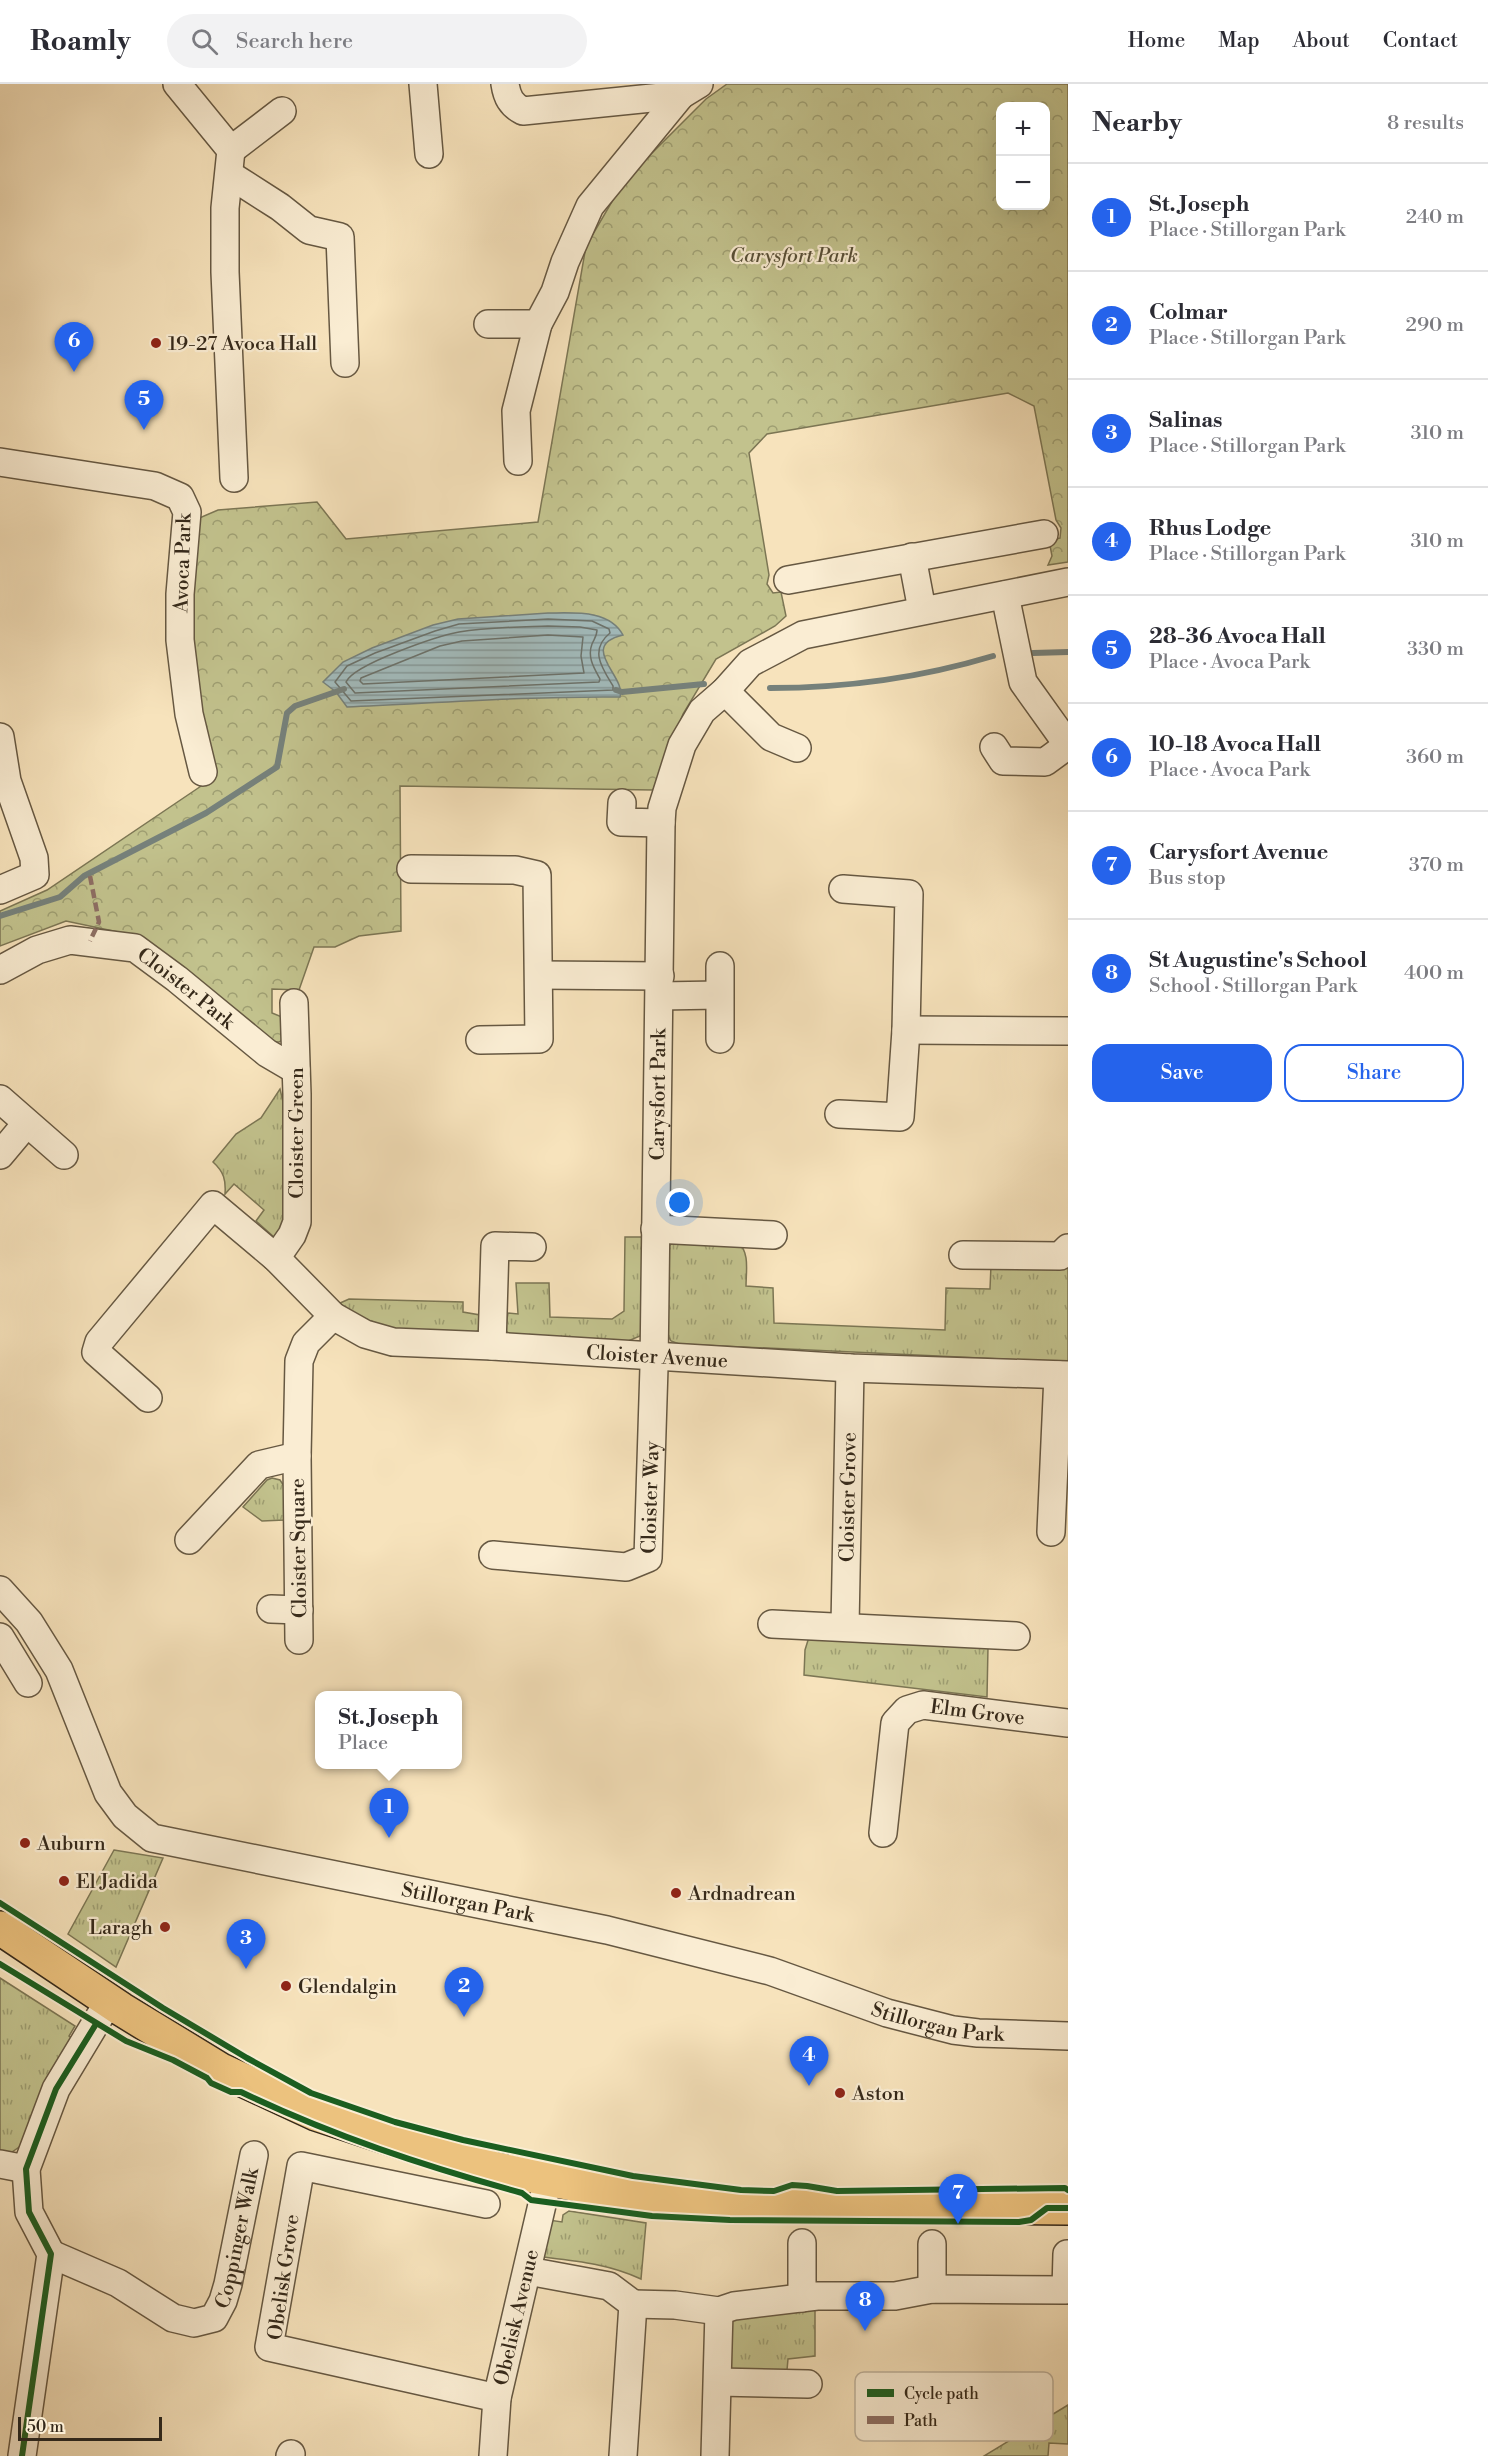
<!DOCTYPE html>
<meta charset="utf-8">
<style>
:root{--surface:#fff;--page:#f2f2f3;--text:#2b2b33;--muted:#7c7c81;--line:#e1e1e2;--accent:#2563eb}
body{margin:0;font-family:"Libre Bodoni",serif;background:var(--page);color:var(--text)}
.controls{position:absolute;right:18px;top:18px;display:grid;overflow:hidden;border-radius:12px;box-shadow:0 6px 24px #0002}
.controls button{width:54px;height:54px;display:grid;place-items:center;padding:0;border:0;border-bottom:2px solid var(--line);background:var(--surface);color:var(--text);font:30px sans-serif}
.scale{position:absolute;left:18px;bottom:15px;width:144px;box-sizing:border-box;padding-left:6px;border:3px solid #35291a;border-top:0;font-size:16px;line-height:21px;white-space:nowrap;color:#35291a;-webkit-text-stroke:4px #faedd3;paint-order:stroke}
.you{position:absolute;left:680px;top:1119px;width:21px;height:21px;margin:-15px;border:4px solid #fff;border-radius:50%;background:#1a73e8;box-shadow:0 0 0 9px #1a73e833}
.badge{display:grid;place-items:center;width:39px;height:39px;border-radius:50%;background:var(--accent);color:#fff;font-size:20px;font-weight:700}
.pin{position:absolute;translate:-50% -50px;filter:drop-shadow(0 2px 3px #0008)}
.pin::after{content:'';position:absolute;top:32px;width:21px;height:18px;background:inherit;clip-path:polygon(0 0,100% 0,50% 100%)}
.popup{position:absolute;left:315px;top:1607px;width:147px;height:78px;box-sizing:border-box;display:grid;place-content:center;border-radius:12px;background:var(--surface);filter:drop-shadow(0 2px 4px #0005);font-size:20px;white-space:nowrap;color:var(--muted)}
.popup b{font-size:22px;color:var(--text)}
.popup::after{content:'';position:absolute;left:50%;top:100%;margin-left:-12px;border:12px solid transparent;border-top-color:var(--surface)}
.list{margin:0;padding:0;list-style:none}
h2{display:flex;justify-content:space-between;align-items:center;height:78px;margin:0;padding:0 24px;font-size:26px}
h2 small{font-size:20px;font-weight:400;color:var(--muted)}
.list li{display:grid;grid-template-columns:39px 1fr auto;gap:18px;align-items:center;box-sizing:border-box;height:108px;padding:0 24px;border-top:2px solid var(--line)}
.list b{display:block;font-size:22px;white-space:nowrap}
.list p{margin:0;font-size:20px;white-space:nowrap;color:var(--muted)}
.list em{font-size:20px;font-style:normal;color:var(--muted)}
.actions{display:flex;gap:12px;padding:18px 24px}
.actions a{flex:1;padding:14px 0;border:2px solid var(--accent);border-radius:18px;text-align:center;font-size:21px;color:var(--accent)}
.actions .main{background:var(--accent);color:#fff}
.icon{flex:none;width:33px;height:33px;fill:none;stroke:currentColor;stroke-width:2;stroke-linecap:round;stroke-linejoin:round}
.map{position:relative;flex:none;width:1068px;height:2372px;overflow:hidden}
header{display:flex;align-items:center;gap:36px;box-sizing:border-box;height:84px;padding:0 30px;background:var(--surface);border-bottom:2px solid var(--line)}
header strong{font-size:28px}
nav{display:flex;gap:33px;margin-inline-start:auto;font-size:21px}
.search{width:420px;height:54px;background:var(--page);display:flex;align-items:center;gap:15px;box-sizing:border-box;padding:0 21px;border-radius:33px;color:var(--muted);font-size:22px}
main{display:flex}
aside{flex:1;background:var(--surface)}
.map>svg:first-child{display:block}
</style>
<header>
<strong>Roamly</strong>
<div class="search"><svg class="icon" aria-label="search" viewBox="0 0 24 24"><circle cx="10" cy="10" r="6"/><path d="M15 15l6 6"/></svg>Search here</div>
<nav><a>Home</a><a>Map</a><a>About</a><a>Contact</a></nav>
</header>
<main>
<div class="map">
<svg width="1068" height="2372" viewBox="0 0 1068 2372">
<defs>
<pattern id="grass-tufts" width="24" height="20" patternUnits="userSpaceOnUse" patternTransform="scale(1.5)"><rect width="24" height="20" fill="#c2c28d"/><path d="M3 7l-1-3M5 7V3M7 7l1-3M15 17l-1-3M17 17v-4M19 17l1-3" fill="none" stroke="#9e9e72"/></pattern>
<pattern id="park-crowns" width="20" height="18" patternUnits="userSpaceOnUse" patternTransform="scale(1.5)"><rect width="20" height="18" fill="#c2c28d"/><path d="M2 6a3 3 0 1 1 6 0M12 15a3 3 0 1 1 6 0" fill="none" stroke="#9e9e72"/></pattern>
<pattern id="water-rules" width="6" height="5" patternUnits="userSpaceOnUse" patternTransform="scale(1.5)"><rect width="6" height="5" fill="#a2bbbc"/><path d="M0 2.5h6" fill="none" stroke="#859898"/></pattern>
</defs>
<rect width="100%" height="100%" fill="#f7e3bc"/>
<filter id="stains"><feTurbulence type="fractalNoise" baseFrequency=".00333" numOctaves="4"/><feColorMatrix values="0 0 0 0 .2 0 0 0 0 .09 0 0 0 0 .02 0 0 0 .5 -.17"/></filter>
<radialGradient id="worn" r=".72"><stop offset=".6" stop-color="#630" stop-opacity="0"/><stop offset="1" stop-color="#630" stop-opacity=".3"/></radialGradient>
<!-- grass -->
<g fill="url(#grass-tufts)" stroke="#7c7654" stroke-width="1.5">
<path d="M280,1005C292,1048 290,1105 282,1149L274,1153L256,1137L264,1126L234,1100L225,1110C226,1096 224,1088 213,1078L236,1050L261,1034Z"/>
<path d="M625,1153H644L643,1242L640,1252L626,1258L514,1252L505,1247L508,1229L518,1230L516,1199H549L550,1233L612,1235L624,1227Z"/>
<path d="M677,1156L738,1158C750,1169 746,1187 746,1202L773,1204L774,1239L945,1246L946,1204L990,1205L991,1181L1068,1179V1278L679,1260L671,1257L665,1247L664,1170L670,1161Z"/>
<path d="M349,1215L463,1218V1228L480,1231V1246L471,1250L375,1245L338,1220Z"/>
<path d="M272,1394L280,1396L284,1402V1436L262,1437L243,1423L267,1396Z"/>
<path d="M809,1553L988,1563L987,1613L804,1591L805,1566Z"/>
<path d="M114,1766L163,1774L116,1883L68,1850Z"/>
<path d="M0,1894L75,1942L69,1952L73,1955L22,2061L12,2068H0Z"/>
<path d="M569,2127L646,2139L641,2195C609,2180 577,2177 543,2173L549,2136L562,2138L563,2131Z"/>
<path d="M815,2221V2272L788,2275L787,2286L732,2287L727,2282L730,2235Z"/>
<path d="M1068,2321V2360L1049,2359L1048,2372H984Z"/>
</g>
<!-- park -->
<path fill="url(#park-crowns)" stroke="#7c7654" stroke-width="1.5" fill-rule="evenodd" d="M727,0H1068V478L1048,481L1052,472L1049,456L1060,454L1061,444L1056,436L1034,322L1008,309L767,350L749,369L769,491L767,500L773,509L781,508L786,532L775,542L716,575L683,630L653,706L400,702L401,847L359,852L335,863H314L299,906L272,905V929L282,933L285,954L279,958H272L145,858L118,848L66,837L0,862V827L47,806L213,694L189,558L197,435L218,426L317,418L346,455L538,438L586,162L624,97L706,15ZM1000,22H1046V122H1000Z"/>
<!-- water -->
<path fill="url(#water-rules)" stroke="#76817b" stroke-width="1.5" d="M548,529C573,529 609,525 623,551C577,562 627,593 620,613C529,612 438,619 347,623L336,608L323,598L343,578L372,564L433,541L458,535Z"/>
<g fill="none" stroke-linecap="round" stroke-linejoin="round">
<!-- shore -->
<g stroke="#6c726b" stroke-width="1.5">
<path d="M548,535L592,537L609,545L610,549C589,566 602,584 613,602V606L351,617L335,598L347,582L375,569L435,547L459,540Z"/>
<path d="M548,542L580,543L597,546C597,552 594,555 592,560C587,573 594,584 600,595L599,598L355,609L346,598C354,580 438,552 459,548C488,543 519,543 548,542Z"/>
<path d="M548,551L583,553L581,572L584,589L363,600L360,597L361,594L440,562L462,557Z"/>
</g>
<!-- stream -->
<g stroke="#76817b" stroke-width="6">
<path d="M1033,569L1068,568"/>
<path d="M770,604C846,604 920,594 993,572"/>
<path d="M616,606L622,608L704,600"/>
<path d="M0,832L60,813L84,792L206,729L277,683L287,629L295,622L344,605"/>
</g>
<defs>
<g id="minor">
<path d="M177,0L231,66L225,124V188L234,394"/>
<path d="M423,0L429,70"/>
<path d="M505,0C507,13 511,21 523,27L681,11L699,0"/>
<path d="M231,66L282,27"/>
<path d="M230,91L280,123L309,146L340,153L345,279"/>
<path d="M488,240H538"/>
<path d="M518,377L516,327L538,240L555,208L565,178L590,122L681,11"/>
<path d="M0,378L155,402L180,413L187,428L180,510V556L189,630L203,688"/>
<path d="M912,473L922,526"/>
<path d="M788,496L1044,450"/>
<path d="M1005,511L1023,598L1068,661"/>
<path d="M725,607L771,653L797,664"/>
<path d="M0,653L7,697L34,774L35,791L0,806"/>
<path d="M994,663L1003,677L1045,678L1068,661"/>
<path d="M622,719L621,738L661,739"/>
<path d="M411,785L515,786L537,791L539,955L480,956"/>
<path d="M720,882V955"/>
<path id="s1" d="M0,886L37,866L70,856L135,864L177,895L267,969L296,986"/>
<path d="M539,891L660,892"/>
<path d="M660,912L719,911"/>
<path d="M906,946L1068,947"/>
<path d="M0,1015L64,1071"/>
<path d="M839,1030L900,1033L906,946L909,810L843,805"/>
<path d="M0,1071L26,1040"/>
<path d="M655,1145L773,1151"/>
<path d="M963,1171L1060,1172L1068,1164"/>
<path d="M276,1174L292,1151L297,1138V1010L294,919"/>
<path d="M492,1262L495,1162L532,1163"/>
<path id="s2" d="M148,1314L96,1268L99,1258L213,1121L276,1174L333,1232L365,1250L393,1258L492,1262L850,1284L1068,1291"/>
<path d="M1051,1448L1058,1291"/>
<path d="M189,1456L259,1381L297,1372"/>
<path id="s3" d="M493,1471L626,1483L648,1474L654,1283L661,739L662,724L682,661L702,627L725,607L750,579L803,551L1068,498"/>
<path id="s4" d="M0,1506L29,1538L59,1586L108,1709L125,1732L152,1754L607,1846L770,1887L887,1929L953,1946L978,1949L1068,1952"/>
<path d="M271,1525L299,1526"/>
<path d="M772,1540L1016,1552"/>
<path id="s5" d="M845,1542L850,1284"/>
<path d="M0,1553L28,1599"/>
<path d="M299,1556L297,1372L299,1277L306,1259L333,1232"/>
<path id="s6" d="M883,1749L895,1639L907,1626L923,1621L1068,1639"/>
<path d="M0,2080L26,2085"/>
<path d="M486,2120L301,2082L269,2263L497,2314"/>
<path d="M932,2160V2205"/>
<path id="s7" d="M51,2170L118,2199L173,2234L194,2239L214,2234L223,2217L228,2200L254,2071"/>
<path d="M528,2187L609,2202L633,2220L623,2372"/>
<path d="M802,2214V2159"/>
<path d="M633,2220L675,2221L719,2227L734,2222L817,2212H895L932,2205L1066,2206L1067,2170"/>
<path d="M718,2298L808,2300"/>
<path d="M22,2372L51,2170L29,2128L26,2085L56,2005L109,1917"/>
<path d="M290,2372L291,2370"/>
<path id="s8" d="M493,2372L497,2314L548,2095"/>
<path d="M715,2372L719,2227"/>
</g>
<path id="major" d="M0,1844L121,1925L221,1986L316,2030L413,2062L497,2085L653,2116L727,2121L1068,2124"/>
</defs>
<!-- minor casing -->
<use href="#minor" stroke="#665842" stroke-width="30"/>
<!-- major casing -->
<use href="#major" stroke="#35291a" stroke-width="36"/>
<!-- minor -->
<use href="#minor" stroke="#faedd3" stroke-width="27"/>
<!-- major -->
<use href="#major" stroke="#ecc27e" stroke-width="33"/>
<!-- quiet -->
<path stroke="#8d6e63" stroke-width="4.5" stroke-dasharray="9 4.5" stroke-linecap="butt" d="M90,792L99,838L90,857"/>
<defs>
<g id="cycleway">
<path d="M0,1819L163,1924L247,1974L311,2009L395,2038L463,2056L633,2092L741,2106L774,2107L792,2101L807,2102L837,2107L1065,2104L1068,2106"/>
<path d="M0,1880L126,1957L173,1976L207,1994L211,1999L231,2008H241C333,2052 424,2082 522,2109L531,2116L652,2132L730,2136L1019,2138L1031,2136L1047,2124H1068"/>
<path d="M22,2372L51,2170L29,2128L26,2085L56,2005L96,1940"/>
</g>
</defs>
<!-- cycleway casing -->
<use href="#cycleway" stroke="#faedd3" stroke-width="10"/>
<!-- cycleway -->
<use href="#cycleway" stroke="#1b5e20" stroke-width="6"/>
</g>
<!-- markers -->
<g fill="#8f2418" stroke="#faedd3" stroke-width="2">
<circle cx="156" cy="259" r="6"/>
<circle cx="25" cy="1759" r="6"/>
<circle cx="64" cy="1797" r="6"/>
<circle cx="676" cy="1809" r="6"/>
<circle cx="165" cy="1843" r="6"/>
<circle cx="286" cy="1902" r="6"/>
<circle cx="840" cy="2009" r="6"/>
</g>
<g text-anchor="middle" stroke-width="4.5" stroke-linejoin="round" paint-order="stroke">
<!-- park labels -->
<g font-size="20" font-style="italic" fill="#584f37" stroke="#faedd3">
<text x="794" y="178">Carysfort Park</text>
</g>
<!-- poi labels -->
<g font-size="20" fill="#35291a" stroke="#faedd3" text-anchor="start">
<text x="168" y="266">19-27 Avoca Hall</text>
<text x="37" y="1766">Auburn</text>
<text x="76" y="1804">El Jadida</text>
<text x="688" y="1816">Ardnadrean</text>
<text x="153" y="1850" text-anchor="end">Laragh</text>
<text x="298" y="1909">Glendalgin</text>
<text x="852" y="2016">Aston</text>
</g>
<!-- street labels -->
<g font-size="20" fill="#35291a" stroke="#faedd3">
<text transform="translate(182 479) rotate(-88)" y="7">Avoca Park</text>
<text dy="7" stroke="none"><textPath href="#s1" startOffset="207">Cloister Park</textPath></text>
<text dy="7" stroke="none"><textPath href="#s3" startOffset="621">Carysfort Park</textPath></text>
<text transform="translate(296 1049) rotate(-90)" y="7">Cloister Green</text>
<text dy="7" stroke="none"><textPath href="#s2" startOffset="752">Cloister Avenue</textPath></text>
<text dy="7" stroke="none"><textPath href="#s3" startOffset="218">Cloister Way</textPath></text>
<text dy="7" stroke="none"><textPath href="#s5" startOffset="129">Cloister Grove</textPath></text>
<text transform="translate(298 1464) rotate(-91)" y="7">Cloister Square</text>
<text dy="7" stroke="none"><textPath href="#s6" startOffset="200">Elm Grove</textPath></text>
<text dy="7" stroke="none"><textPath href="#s4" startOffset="618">Stillorgan Park</textPath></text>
<text dy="7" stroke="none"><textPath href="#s4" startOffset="1104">Stillorgan Park</textPath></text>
<text dy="7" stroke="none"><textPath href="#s7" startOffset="264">Coppinger Walk</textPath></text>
<text transform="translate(283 2193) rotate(-82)" y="7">Obelisk Grove</text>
<text dy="7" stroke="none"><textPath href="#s8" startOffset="141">Obelisk Avenue</textPath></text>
</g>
</g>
<!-- legend -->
<rect x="855" y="2288" width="198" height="69" rx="9" fill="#faedd3" stroke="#bfb29c" stroke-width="1.5"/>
<rect x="867" y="2305" width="27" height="8" fill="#1b5e20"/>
<rect x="867" y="2332" width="27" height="8" fill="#8d6e63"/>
<g font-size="16" fill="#35291a">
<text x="904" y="2315">Cycle path</text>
<text x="904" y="2342">Path</text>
</g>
<rect width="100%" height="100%" filter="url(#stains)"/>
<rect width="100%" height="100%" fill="url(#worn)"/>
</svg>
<div class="controls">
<button>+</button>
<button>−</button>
</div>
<div class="scale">50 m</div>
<div class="you"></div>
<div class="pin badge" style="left:389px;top:1754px">1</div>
<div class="popup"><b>St. Joseph</b>Place</div>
<div class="pin badge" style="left:464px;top:1933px">2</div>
<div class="pin badge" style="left:246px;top:1885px">3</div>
<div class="pin badge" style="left:809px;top:2002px">4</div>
<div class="pin badge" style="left:144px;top:346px">5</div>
<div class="pin badge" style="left:74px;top:288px">6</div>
<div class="pin badge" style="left:958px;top:2140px">7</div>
<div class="pin badge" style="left:865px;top:2247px">8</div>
</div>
<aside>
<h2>Nearby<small>8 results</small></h2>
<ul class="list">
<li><span class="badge">1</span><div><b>St. Joseph</b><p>Place · Stillorgan Park</p></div><em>240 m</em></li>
<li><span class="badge">2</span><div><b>Colmar</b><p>Place · Stillorgan Park</p></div><em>290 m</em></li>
<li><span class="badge">3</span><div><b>Salinas</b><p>Place · Stillorgan Park</p></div><em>310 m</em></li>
<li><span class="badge">4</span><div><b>Rhus Lodge</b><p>Place · Stillorgan Park</p></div><em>310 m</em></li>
<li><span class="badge">5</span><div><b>28-36 Avoca Hall</b><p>Place · Avoca Park</p></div><em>330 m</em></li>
<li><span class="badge">6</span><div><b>10-18 Avoca Hall</b><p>Place · Avoca Park</p></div><em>360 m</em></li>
<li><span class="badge">7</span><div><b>Carysfort Avenue</b><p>Bus stop</p></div><em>370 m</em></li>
<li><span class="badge">8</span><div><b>St Augustine's School</b><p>School · Stillorgan Park</p></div><em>400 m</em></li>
</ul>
<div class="actions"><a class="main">Save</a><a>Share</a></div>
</aside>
</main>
